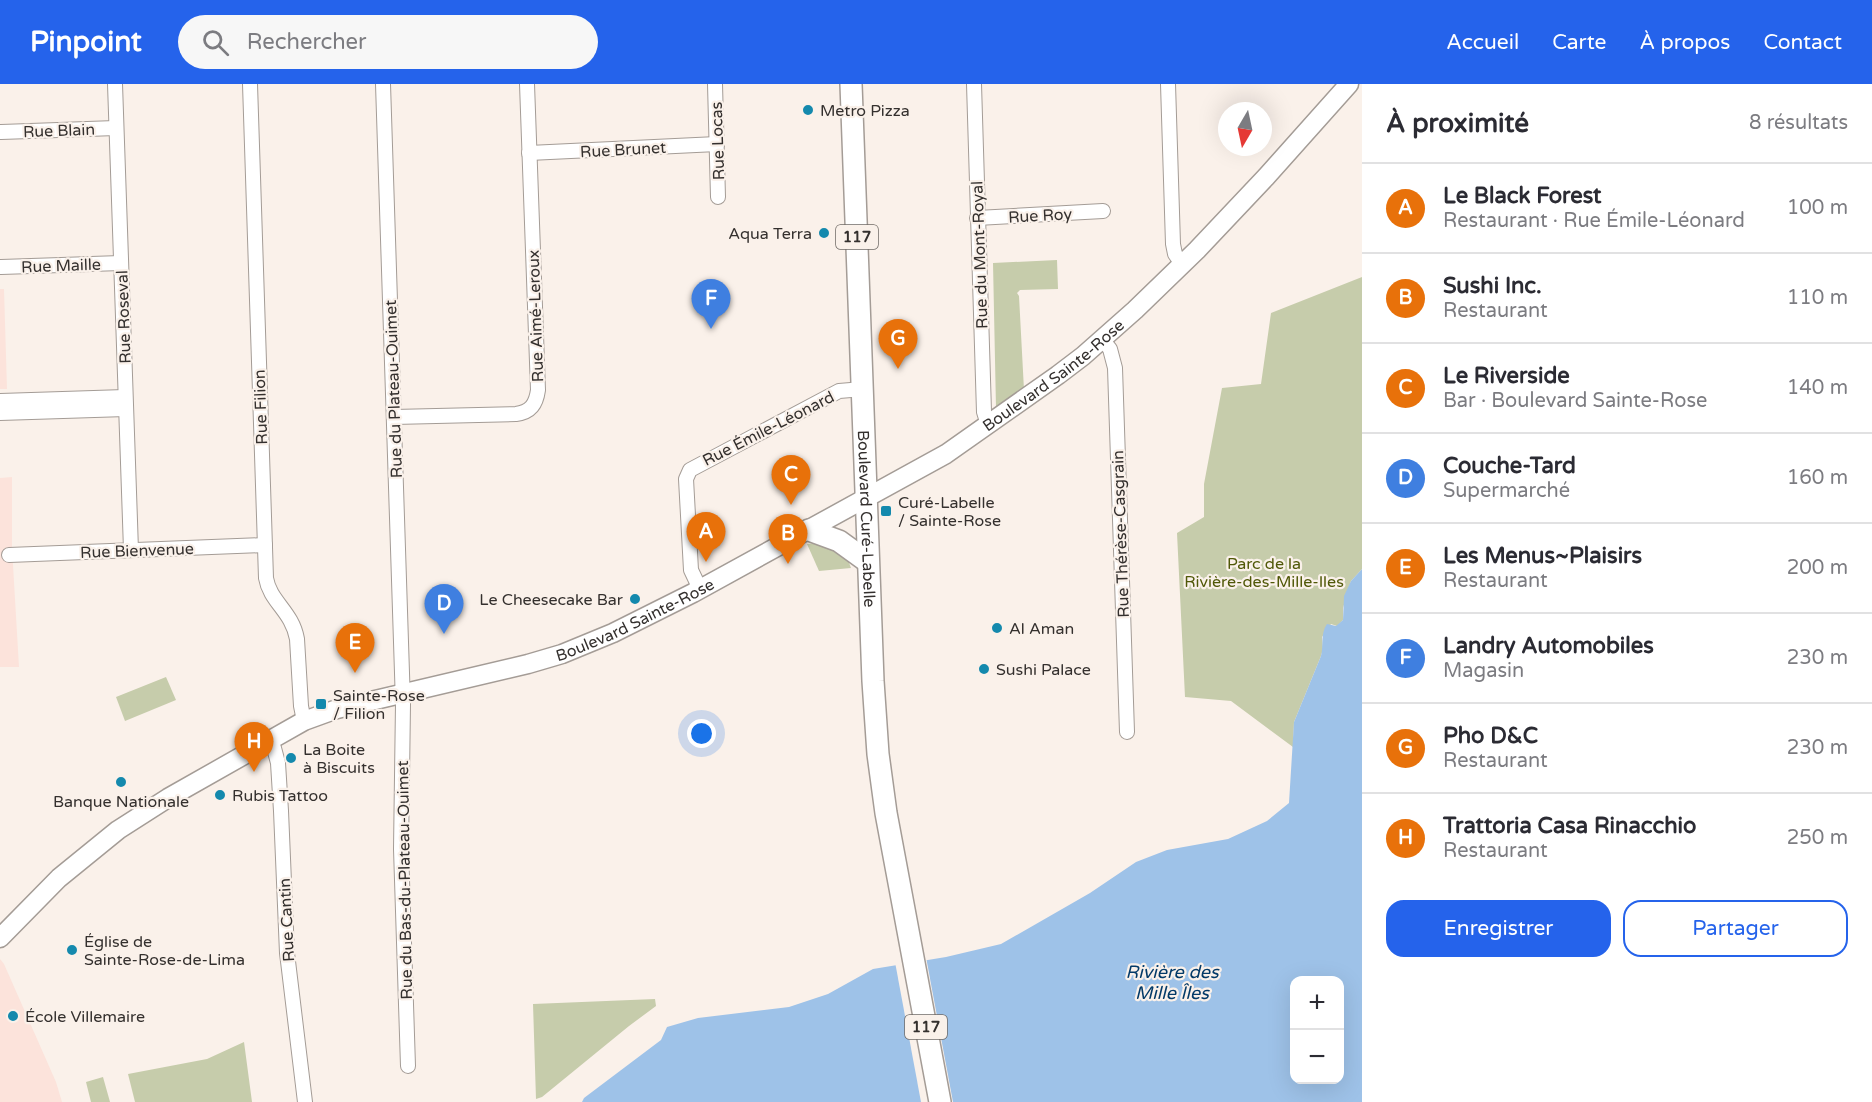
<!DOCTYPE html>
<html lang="fr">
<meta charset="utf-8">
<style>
:root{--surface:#fff;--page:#f7f7f7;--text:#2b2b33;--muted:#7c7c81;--line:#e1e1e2;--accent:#2563eb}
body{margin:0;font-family:"Varela Round",sans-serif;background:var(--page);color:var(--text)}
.controls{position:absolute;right:18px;bottom:18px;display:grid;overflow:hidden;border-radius:12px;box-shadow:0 6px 24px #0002}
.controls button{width:54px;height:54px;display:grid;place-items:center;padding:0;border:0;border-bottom:2px solid var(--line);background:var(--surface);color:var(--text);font:30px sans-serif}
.compass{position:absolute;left:1218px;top:18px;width:54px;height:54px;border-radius:50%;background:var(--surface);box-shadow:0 6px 24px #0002;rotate:189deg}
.you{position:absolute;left:702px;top:650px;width:21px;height:21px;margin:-15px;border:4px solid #fff;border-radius:50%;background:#1a73e8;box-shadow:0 0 0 9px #1a73e833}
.badge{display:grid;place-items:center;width:39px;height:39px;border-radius:50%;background:var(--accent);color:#fff;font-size:20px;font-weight:700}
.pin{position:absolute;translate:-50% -50px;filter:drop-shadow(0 2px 3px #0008)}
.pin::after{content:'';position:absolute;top:32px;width:21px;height:18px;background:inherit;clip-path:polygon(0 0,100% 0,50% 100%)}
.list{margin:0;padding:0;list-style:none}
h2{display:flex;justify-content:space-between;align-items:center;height:78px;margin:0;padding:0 24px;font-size:26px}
h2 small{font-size:20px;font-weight:400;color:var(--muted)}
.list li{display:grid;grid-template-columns:39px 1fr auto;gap:18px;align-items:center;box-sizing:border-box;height:90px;padding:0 24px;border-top:2px solid var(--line)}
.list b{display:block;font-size:22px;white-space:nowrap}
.list p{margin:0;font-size:20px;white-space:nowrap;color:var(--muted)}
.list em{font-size:20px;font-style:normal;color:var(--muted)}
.actions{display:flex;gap:12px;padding:18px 24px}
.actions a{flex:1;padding:14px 0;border:2px solid var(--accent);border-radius:18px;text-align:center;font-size:21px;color:var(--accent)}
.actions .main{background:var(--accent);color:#fff}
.icon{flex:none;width:33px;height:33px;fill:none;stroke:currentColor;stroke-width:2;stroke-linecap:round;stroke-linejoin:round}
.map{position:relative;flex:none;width:1362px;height:1018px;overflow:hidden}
header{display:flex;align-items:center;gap:36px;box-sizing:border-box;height:84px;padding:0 30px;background:var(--accent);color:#fff}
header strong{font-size:28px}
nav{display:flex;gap:33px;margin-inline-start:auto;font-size:21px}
.search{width:420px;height:54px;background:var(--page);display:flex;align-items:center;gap:15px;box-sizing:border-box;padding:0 21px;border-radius:33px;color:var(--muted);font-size:22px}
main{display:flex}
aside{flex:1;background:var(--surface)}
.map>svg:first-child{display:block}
</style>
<header>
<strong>Pinpoint</strong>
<div class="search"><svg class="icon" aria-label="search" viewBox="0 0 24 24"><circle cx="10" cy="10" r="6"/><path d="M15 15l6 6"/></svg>Rechercher</div>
<nav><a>Accueil</a><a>Carte</a><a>À propos</a><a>Contact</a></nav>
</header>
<main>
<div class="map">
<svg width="1362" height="1018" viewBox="0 0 1362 1018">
<rect width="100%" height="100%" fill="#faf1ea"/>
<!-- education -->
<g fill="#fce3db">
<path d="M0,205H4L7,305H0Z"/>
<path d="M12,393V464L19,583H0V394Z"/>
<path d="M0,875L4,880L56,998L62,1018H0Z"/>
</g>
<!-- green -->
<g fill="#c6ccab">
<path d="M1057,176L1058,205L1020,206L1017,209L1019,212L1024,306L997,324H996L993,179Z"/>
<path d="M1362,193V485L1351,497L1343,524V536L1337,542L1331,540L1322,553L1323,565L1321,572L1294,638L1293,663L1231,617L1185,613L1177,449L1204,433V400L1222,304L1261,300L1271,229Z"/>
<path d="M816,459L827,460L848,476L851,484L819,487L807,460Z"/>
<path d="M166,593L176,616L125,637L116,613Z"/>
<path d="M655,915L656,922L629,942L542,1013L536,1015L533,920Z"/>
<path d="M244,958L252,1018H135L128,990L207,975Z"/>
<path d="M103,993L110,1018H91L86,998Z"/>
</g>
<!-- water -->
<path fill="#9ec2e8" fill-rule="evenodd" d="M1362,485V1018H582L584,1014L661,956L667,943L698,934L789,923L828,910L873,885L946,873L1001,860L1090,809L1136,778L1167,766L1228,755L1267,737L1289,719L1294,638L1321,572C1324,561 1320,550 1327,540L1336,542L1343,536L1344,512L1351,497ZM1294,896H1340V996H1294Z"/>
<!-- pier -->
<path fill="#faf1ea" d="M926,873L953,1018H921L895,878Z"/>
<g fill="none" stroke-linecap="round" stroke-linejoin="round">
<defs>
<g id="street">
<path d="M115,0L131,466"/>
<path d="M250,0L266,494C270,518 292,527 297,555L301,622L304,637"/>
<path d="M383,0L403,620L401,765L408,982"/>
<path d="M715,0L718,113"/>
<path d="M974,0L984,328L988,341"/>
<path d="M1168,0L1173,160L1175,170L1182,180"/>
<path d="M1,48L116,44"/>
<path d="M529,69L717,60"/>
<path d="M977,134L1103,127"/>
<path d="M1,183L121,179"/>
<path d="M1102,255L1110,265L1115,284L1127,648"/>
<path d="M0,317L125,313"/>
<path d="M0,329L126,325"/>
<path d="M394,333L516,330C531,328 536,320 538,306L527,0"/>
<path d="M9,471L265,461"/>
<path d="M700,505L691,486L686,395L690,386L839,307L863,305"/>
<path d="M270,655L274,664L278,679L281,727L287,869L305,1018"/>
</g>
<g id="secondary">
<path id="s1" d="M0,854L59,794L118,746L168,714L304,637L337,625L528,580L562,570L613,549L693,509L946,370L1058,291L1083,272L1135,226L1197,166L1266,93L1349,0"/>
</g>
<g id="primary">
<path id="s2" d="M851,0L873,597L878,670L886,729L940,1018"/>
<path d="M809,446L839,457L868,478"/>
</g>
</defs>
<!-- street casing -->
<use href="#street" stroke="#a49c96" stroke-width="16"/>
<!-- secondary casing -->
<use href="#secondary" stroke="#a49c96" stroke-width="21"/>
<!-- primary casing -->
<use href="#primary" stroke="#a49c96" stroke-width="24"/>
<!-- street -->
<use href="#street" stroke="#fff" stroke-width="14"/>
<!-- secondary -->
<use href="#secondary" stroke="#fff" stroke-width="18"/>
<!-- primary -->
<use href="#primary" stroke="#fff" stroke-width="21"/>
</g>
<!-- markers -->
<g fill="#1489ad" stroke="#faf1ea" stroke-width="2">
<circle cx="808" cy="26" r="6"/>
<circle cx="824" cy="149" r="6"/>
<rect x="880" y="421" width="12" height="12" rx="3"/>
<circle cx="635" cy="515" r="6"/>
<circle cx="997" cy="544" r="6"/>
<circle cx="984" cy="585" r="6"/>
<rect x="315" y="614" width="12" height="12" rx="3"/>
<circle cx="291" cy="674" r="6"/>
<circle cx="121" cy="698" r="6"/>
<circle cx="220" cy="711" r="6"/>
<circle cx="72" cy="866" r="6"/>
<circle cx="13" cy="932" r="6"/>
</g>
<g text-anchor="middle" stroke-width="4.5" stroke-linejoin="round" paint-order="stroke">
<!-- shield labels -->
<g fill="#faf1ea" stroke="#6f6a66" stroke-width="1.5">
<rect x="836" y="141" width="42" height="24" rx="4.5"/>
<rect x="905" y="931" width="42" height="24" rx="4.5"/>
</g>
<g font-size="15" font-weight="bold" fill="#34302e">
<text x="857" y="158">117</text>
<text x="926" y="948">117</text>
</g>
<!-- poi labels -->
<g font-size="16" fill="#34302e" stroke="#faf1ea" text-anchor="start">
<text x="820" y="32">Metro Pizza</text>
<text x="812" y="155" text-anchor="end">Aqua Terra</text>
<text x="898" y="424">Curé-Labelle<tspan x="898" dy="18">/ Sainte-Rose</tspan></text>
<text x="623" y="521" text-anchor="end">Le Cheesecake Bar</text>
<text x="1009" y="550">Al Aman</text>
<text x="996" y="591">Sushi Palace</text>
<text x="333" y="617">Sainte-Rose<tspan x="333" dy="18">/ Filion</tspan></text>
<text x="303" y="671">La Boite<tspan x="303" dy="18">à Biscuits</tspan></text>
<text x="232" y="717">Rubis Tattoo</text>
<text x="121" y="723" text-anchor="middle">Banque Nationale</text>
<text x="84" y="863">Église de<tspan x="84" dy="18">Sainte-Rose-de-Lima</tspan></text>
<text x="25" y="938">École Villemaire</text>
</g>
<!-- street labels -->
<g font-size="16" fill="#34302e" stroke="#faf1ea">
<text transform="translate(59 46) rotate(-2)" y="6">Rue Blain</text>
<text transform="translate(717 57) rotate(-92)" y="6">Rue Locas</text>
<text transform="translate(623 65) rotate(-3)" y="6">Rue Brunet</text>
<text transform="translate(1040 131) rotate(-3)" y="6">Rue Roy</text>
<text transform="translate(979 171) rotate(-92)" y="6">Rue du Mont-Royal</text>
<text transform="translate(61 181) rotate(-2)" y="6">Rue Maille</text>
<text transform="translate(535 232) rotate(-92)" y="6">Rue Aimé-Leroux</text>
<text transform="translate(123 233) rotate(-92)" y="6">Rue Roseval</text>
<text dy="6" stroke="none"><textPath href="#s1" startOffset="1209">Boulevard Sainte-Rose</textPath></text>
<text transform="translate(393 305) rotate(-92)" y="6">Rue du Plateau-Ouimet</text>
<text transform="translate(260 323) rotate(-92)" y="6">Rue Filion</text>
<text transform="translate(768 344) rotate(-27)" y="6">Rue Émile-Léonard</text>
<text dy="6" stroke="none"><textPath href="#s2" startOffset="435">Boulevard Curé-Labelle</textPath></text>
<text transform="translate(1120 450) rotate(-92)" y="6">Rue Thérèse-Casgrain</text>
<text transform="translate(137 466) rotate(-2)" y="6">Rue Bienvenue</text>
<text dy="6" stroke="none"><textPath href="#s1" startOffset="723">Boulevard Sainte-Rose</textPath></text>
<text transform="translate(404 796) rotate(-91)" y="6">Rue du Bas-du-Plateau-Ouimet</text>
<text transform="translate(286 836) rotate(-93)" y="6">Rue Cantin</text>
</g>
<!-- park labels -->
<g font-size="16" fill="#505808" stroke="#faf1ea">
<text x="1264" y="485">Parc de la<tspan x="1264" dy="18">Rivière-des-Mille-Iles</tspan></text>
</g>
<!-- water labels -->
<g font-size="18" font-style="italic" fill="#033a68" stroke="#faf1ea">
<text x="1172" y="894">Rivière des<tspan x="1172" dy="21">Mille Îles</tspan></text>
</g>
</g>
</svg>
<div class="controls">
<button>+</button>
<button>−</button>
</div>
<svg class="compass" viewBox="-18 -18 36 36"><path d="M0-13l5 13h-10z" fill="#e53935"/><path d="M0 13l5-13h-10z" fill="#7c7c81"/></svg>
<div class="you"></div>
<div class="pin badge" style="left:706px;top:478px;background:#e8710a">A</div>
<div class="pin badge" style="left:788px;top:480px;background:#e8710a">B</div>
<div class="pin badge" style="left:791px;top:421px;background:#e8710a">C</div>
<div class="pin badge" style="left:444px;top:550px;background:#3f7fe0">D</div>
<div class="pin badge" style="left:355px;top:589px;background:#e8710a">E</div>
<div class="pin badge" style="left:711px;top:245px;background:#3f7fe0">F</div>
<div class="pin badge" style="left:898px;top:285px;background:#e8710a">G</div>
<div class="pin badge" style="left:254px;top:688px;background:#e8710a">H</div>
</div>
<aside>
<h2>À proximité<small>8 résultats</small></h2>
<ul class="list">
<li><span class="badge" style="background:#e8710a">A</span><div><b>Le Black Forest</b><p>Restaurant · Rue Émile-Léonard</p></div><em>100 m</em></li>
<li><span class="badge" style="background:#e8710a">B</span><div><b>Sushi Inc.</b><p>Restaurant</p></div><em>110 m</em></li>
<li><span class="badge" style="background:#e8710a">C</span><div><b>Le Riverside</b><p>Bar · Boulevard Sainte-Rose</p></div><em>140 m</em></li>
<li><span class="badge" style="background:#3f7fe0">D</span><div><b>Couche-Tard</b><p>Supermarché</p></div><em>160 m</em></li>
<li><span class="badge" style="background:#e8710a">E</span><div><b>Les Menus~Plaisirs</b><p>Restaurant</p></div><em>200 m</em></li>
<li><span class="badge" style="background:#3f7fe0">F</span><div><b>Landry Automobiles</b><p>Magasin</p></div><em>230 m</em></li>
<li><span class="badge" style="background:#e8710a">G</span><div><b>Pho D&amp;C</b><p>Restaurant</p></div><em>230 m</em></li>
<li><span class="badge" style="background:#e8710a">H</span><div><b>Trattoria Casa Rinacchio</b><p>Restaurant</p></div><em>250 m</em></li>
</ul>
<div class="actions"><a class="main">Enregistrer</a><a>Partager</a></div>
</aside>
</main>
